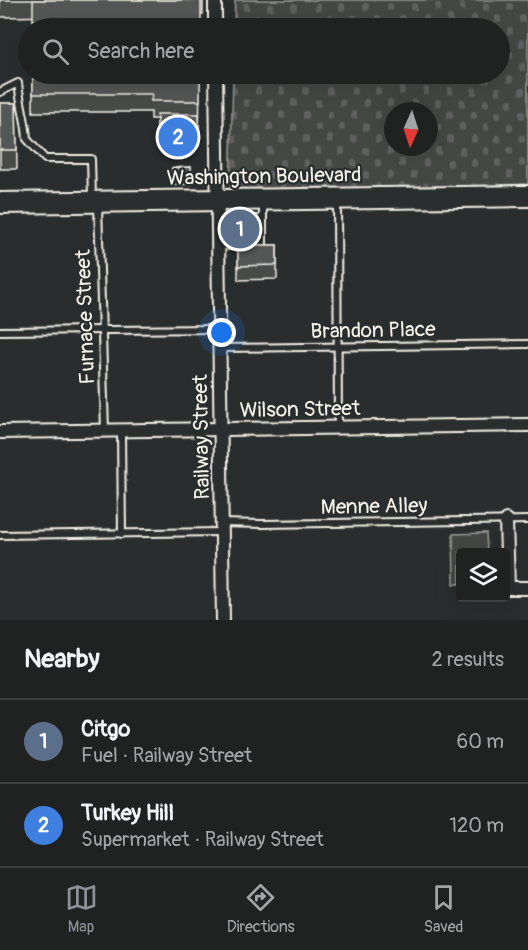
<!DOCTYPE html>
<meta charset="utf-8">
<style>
:root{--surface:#202222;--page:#2d2f2f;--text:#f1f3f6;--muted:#a2a4a5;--line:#3d3f40;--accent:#8c9099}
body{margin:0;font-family:Pangolin,sans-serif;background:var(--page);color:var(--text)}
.controls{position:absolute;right:18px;bottom:18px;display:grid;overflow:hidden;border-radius:6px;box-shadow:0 6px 24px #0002}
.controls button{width:54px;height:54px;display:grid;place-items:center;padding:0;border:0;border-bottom:2px solid var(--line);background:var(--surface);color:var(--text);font:30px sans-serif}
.compass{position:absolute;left:384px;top:102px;width:54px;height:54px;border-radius:50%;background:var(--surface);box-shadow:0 6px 24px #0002;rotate:183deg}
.you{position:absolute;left:222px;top:333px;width:21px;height:21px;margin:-15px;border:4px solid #fff;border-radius:50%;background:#1a73e8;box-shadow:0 0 0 9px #1a73e833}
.badge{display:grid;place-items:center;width:39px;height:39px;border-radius:50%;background:var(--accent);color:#fff;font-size:20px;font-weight:700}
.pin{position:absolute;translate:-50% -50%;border:3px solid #fff;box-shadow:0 2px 6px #0006}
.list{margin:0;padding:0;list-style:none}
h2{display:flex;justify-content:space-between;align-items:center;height:78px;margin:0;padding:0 24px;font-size:26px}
h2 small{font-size:20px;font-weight:400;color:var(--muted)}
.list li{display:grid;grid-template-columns:39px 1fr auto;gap:18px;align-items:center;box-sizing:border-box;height:84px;padding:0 24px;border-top:2px solid var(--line)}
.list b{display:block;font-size:22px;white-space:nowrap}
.list p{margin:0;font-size:20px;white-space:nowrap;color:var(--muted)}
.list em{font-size:20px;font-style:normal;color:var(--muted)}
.icon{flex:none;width:33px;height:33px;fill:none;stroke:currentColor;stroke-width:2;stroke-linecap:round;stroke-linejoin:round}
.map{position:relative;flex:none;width:528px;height:620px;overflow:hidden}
.search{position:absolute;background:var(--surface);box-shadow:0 6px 24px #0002;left:18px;right:18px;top:18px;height:66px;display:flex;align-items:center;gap:15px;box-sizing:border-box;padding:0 21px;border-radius:33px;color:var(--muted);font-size:22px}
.sheet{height:246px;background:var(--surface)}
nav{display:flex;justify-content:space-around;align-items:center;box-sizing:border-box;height:84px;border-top:2px solid var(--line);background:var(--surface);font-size:16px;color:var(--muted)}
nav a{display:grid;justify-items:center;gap:3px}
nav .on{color:var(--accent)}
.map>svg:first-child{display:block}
</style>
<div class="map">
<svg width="528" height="620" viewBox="0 0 528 620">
<defs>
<pattern id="cemetery-stones" width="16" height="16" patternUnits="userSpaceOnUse" patternTransform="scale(1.5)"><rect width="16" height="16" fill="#444645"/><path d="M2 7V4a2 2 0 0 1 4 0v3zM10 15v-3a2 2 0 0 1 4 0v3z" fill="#606160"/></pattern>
</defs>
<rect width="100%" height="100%" fill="#2a2d2e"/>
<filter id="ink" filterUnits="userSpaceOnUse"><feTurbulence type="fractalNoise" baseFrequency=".0167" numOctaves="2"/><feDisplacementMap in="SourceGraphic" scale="12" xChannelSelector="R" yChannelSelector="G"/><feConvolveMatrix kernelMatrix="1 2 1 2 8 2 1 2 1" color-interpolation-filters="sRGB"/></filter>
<g filter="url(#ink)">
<!-- cemetery -->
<path fill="url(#cemetery-stones)" stroke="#9c9c96" stroke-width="1.5" fill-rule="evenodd" d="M235,0H528V184L230,194L233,74H500V28H234ZM393,111H429V147H393Z"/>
<!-- park -->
<path fill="#444645" stroke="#9c9c96" stroke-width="1.5" d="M486,533L487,552H460V584H454L453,534Z"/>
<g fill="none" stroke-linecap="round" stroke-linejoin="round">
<defs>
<g id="lane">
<path d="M0,92L18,83C20,103 26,120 27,139L45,159H91L92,197"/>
<path d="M337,201L338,427"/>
<path d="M98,206L105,431"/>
<path d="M257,245H263V204"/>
<path d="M218,246L244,245"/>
<path d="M230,246V227L240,219H263"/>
<path d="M0,331L219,329"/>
<path d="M220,348L528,344"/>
<path d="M121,431L122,534"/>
<path d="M221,523L262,524L528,520"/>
<path d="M0,535L222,532"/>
</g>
<g id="street">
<path d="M215,0V28"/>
<path d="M216,74L223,620"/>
<path d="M0,432L528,425"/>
<path d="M506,520L508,588H528"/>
</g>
<path id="primary" d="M0,203L528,196"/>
</defs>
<!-- lane casing -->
<use href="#lane" stroke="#f4f1e8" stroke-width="10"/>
<!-- street casing -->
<use href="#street" stroke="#f4f1e8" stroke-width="16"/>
<!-- primary casing -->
<use href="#primary" stroke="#f4f1e8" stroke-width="24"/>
<!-- lane -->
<use href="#lane" stroke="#2a2d2e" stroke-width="6"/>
<!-- street -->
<use href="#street" stroke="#2a2d2e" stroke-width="12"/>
<!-- primary -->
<use href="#primary" stroke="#2a2d2e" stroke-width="20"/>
</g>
<!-- wall -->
<g fill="#494b4a" stroke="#f4f1e8" stroke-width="1.5">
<path d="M0,0H203V14L0,17Z"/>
<path d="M33,74H200L199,146L157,147V119H151V112H33Z"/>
<path d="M0,103H16L17,169H0Z"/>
<path d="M191,167L192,184L173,185L172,168Z"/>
<path d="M232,223L248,231L239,238L232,227Z"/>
<path d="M238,245H277V279L238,280Z"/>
</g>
<!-- shaded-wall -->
<path fill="#3c3d3c" stroke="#f4f1e8" stroke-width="1.5" d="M248,226V231L239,238V233Z"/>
<!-- building -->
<g fill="#555756" stroke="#f4f1e8" stroke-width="1.5">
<rect x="33" y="0" width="168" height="28"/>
<path d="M33,74H200V101H151L152,94H33Z"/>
<path d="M0,103H16L17,150H0Z"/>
<path d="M157,114H199V132L157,133Z"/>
<path d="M191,167L192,180H173L172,168Z"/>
<path d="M241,216L248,226L239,233L232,223Z"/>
<path d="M238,245H277V265L238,266Z"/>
</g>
</g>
<g text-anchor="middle" stroke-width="4.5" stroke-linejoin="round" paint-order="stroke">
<!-- street labels -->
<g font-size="21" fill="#f4f1e8" stroke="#2a2d2e">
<text transform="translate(264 176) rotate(-1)" y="7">Washington Boulevard</text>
<text transform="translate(85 317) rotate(-92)" y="7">Furnace Street</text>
<text transform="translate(373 330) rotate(-1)" y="7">Brandon Place</text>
<text transform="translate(300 409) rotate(-1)" y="7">Wilson Street</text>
<text transform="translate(201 437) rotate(-91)" y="7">Railway Street</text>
<text transform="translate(374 506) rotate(-1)" y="7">Menne Alley</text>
</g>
</g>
</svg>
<div class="controls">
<button><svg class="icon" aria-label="layers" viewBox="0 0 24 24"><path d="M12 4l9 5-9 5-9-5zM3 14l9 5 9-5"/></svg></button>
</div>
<svg class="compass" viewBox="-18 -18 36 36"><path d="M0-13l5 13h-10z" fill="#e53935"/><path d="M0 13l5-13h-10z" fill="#a2a4a5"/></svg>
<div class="you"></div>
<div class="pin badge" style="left:240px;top:229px;background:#5c6f8a">1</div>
<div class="pin badge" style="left:178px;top:137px;background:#3f7fe0">2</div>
<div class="search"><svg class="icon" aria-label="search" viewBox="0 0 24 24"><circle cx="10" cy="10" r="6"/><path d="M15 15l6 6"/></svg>Search here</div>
</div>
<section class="sheet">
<h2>Nearby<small>2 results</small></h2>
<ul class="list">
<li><span class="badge" style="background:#5c6f8a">1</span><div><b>Citgo</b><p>Fuel · Railway Street</p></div><em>60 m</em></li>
<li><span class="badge" style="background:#3f7fe0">2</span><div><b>Turkey Hill</b><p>Supermarket · Railway Street</p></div><em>120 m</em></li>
</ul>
</section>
<nav>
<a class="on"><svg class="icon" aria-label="map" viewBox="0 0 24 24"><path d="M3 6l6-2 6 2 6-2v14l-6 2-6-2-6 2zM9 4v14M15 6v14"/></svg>Map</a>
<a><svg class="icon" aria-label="directions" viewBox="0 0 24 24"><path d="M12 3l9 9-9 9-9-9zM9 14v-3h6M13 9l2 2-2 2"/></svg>Directions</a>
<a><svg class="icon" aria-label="saved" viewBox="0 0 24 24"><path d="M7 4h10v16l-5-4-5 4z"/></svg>Saved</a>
</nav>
